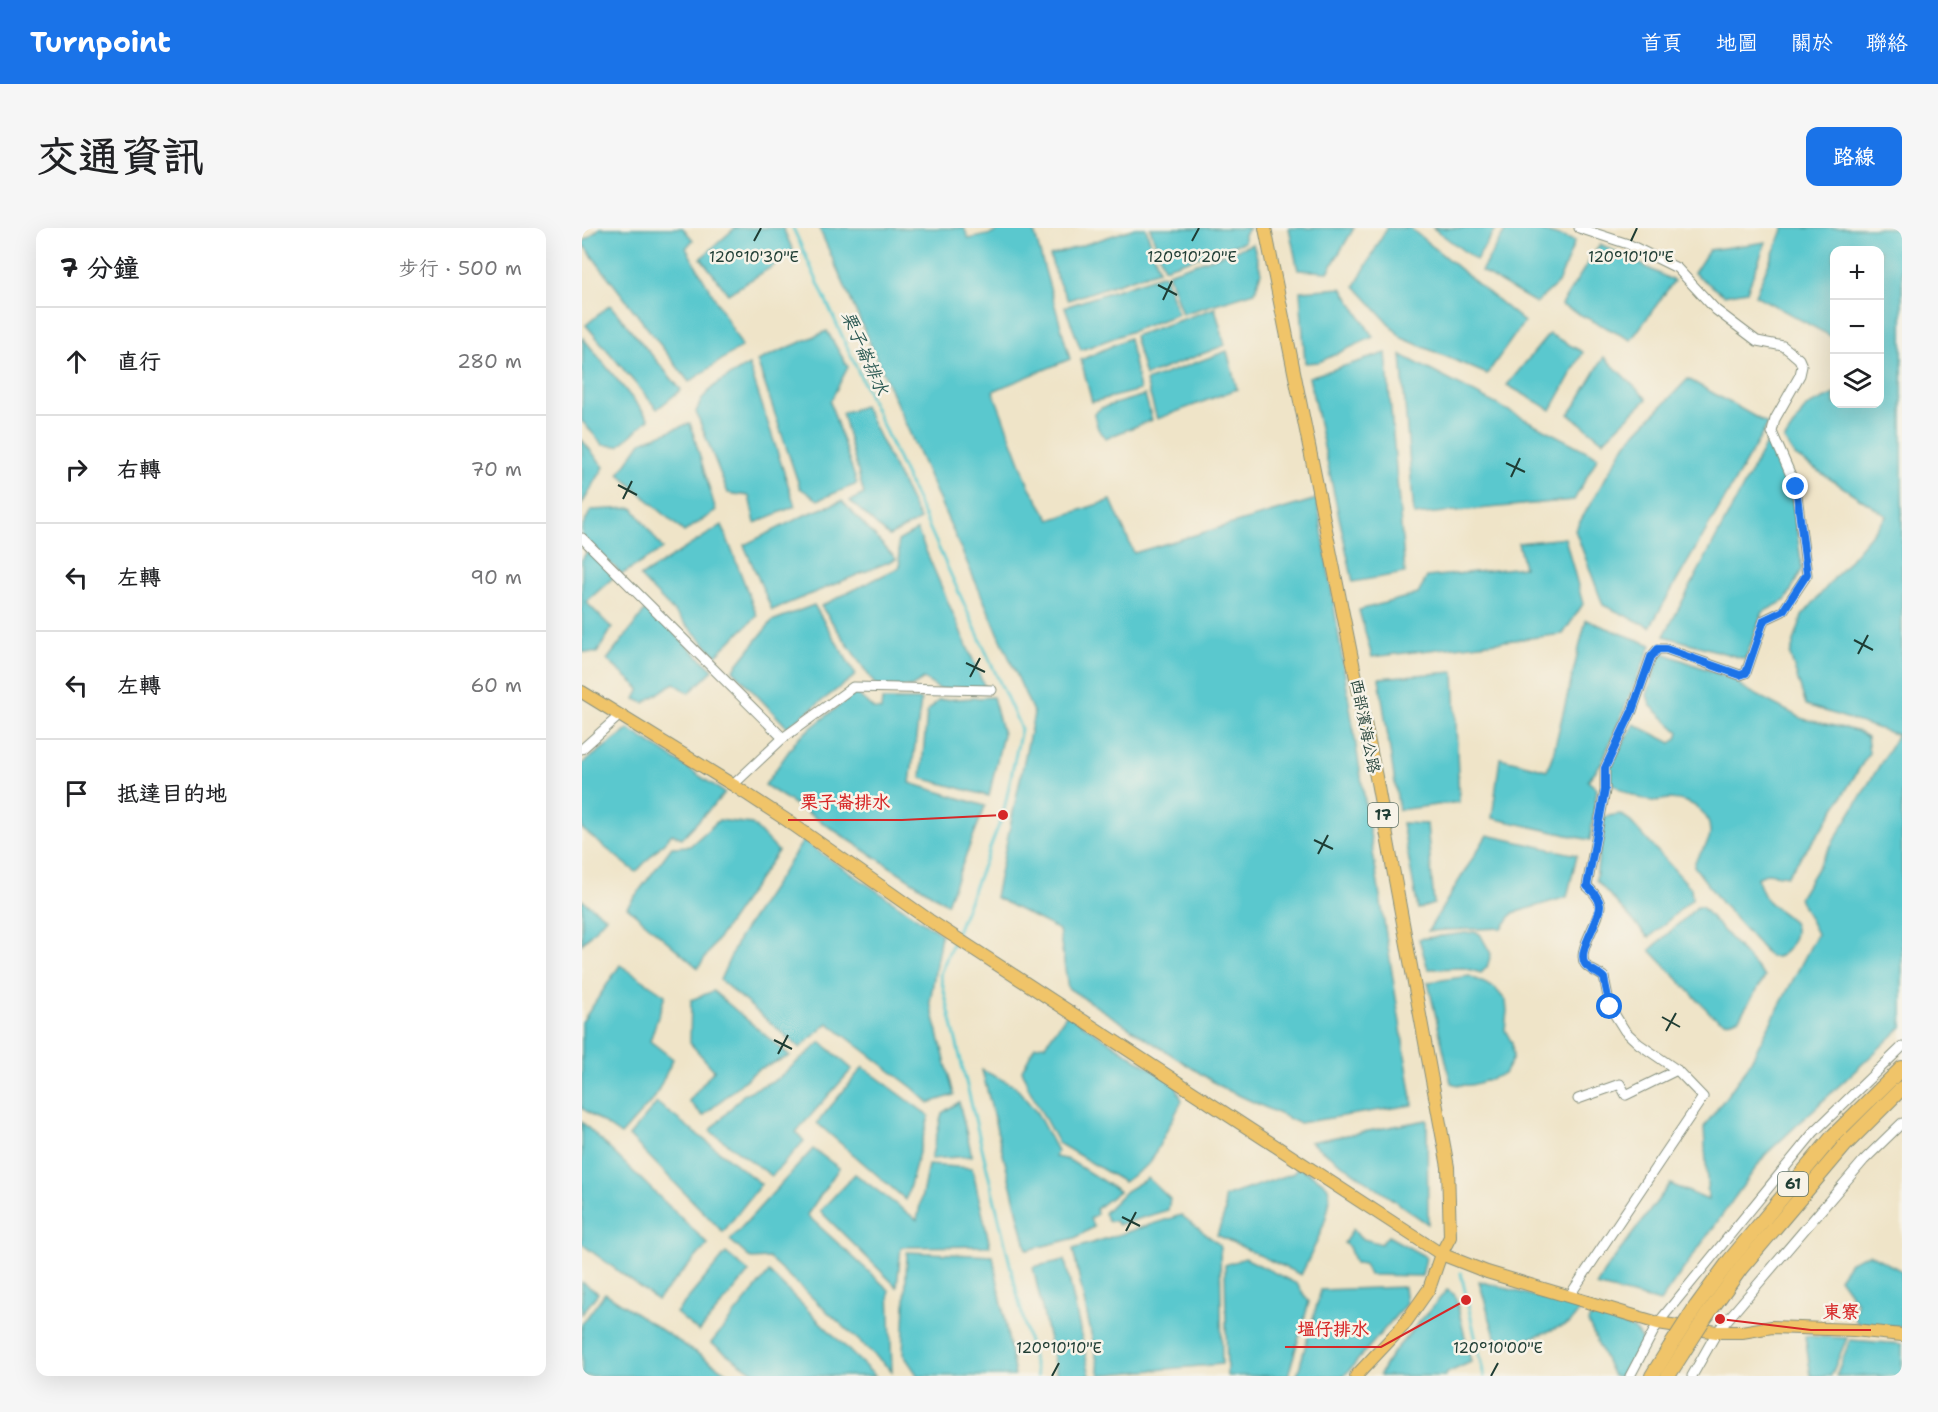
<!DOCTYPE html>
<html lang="zh-TW">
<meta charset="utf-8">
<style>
:root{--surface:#fff;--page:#f6f6f6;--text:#202124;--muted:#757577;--line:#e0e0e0;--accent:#1a73e8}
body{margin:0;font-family:"Shantell Sans","LXGW WenKai TC",sans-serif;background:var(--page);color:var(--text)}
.controls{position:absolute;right:18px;top:18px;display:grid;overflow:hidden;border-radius:12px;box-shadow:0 6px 24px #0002}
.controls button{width:54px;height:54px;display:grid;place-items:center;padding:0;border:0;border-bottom:2px solid var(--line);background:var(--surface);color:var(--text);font:30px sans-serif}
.stop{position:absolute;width:18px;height:18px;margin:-14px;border:4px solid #1a73e8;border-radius:50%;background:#fff}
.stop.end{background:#1a73e8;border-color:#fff;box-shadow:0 2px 6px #0008}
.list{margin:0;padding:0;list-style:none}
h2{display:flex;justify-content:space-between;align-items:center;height:78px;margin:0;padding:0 24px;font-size:26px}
h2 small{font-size:20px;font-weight:400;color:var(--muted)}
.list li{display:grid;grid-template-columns:39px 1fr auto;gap:18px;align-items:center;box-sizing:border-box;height:108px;padding:0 24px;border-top:2px solid var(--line)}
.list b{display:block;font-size:22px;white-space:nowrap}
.list em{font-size:20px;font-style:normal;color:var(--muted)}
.icon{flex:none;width:33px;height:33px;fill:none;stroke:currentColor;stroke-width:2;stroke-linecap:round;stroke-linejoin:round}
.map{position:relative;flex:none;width:1320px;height:1148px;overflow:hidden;border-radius:12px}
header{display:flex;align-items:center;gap:36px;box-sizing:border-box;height:84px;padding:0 30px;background:var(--accent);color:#fff}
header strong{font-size:28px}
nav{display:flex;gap:33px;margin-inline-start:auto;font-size:21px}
.intro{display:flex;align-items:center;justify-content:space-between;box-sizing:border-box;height:144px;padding:0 36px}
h1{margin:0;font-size:42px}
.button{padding:15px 27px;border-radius:12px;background:var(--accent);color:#fff;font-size:21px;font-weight:700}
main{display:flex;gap:36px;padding:0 36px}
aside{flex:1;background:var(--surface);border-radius:12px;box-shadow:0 6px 24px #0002}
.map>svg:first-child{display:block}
</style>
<header>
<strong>Turnpoint</strong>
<nav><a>首頁</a><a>地圖</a><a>關於</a><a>聯絡</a></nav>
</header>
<div class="intro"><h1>交通資訊</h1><a class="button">路線</a></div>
<main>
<aside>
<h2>7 分鐘<small>步行 · 500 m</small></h2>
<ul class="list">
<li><svg class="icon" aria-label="ahead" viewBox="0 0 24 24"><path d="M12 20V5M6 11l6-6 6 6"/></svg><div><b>直行</b></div><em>280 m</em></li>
<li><svg class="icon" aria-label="right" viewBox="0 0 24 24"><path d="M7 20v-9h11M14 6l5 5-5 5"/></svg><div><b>右轉</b></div><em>70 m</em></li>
<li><svg class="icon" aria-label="left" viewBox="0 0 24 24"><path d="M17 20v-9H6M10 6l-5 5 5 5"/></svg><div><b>左轉</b></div><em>90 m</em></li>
<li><svg class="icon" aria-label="left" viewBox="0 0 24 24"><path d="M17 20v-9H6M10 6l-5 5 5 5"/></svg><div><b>左轉</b></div><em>60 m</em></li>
<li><svg class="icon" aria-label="arrive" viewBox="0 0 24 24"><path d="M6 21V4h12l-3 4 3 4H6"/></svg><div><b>抵達目的地</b></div></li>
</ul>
</aside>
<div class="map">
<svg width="1320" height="1148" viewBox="0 0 1320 1148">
<rect width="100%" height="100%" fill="#f7f3e8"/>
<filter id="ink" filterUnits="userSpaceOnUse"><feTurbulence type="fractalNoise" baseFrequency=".0167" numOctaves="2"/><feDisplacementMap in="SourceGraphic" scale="12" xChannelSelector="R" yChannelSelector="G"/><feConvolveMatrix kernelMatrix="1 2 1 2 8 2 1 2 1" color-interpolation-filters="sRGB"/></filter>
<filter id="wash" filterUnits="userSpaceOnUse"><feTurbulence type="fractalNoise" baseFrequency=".008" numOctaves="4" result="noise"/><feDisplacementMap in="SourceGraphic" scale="24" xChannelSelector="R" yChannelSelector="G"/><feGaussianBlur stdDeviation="1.35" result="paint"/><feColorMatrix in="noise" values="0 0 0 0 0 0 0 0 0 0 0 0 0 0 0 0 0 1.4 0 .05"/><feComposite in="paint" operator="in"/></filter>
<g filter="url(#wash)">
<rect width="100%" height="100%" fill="#efe4c8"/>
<!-- water -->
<g fill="#5ac8ce" stroke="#3c8281" stroke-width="1.5">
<path d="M18,0H101L111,12L104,20L160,118L107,154L0,15Z"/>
<path d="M153,0H201L212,25L146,66L119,30Z"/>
<path d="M237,0H382L387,11L410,6L419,0H451L488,131L411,163L447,258L468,292L529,272L552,325L735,271L831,877L717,895L641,860L486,760L477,702L413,669L452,486Z"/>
<path d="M553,0H564L577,42L486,72L476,53L468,28Z"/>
<path d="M568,0H668L662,6V14L582,40Z"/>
<path d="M707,0H772L746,44L716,42Z"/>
<path d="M805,0H828L942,94L905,146L820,110L773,58Z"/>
<path d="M851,0H914L894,32Z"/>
<path d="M925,0H951L993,13L976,55L954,75L899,43Z"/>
<path d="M1202,0H1320V799L1183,927L1078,1074L1014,1058L1022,1044L1088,956L1126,972L1122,899L1165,840L1235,706L1217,670L1316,507L1224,477L1208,427L1220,388L1305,288L1213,228L1202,212L1224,179L1252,166V176H1298V22H1252V110L1173,67Z"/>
<path d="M1184,14L1165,63L1142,67L1112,45L1127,22Z"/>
<path d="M671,16L679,44L673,64L600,86L586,45Z"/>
<path d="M1018,16L1092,53L1049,112L979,77Z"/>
<path d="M582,46L596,86L499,122L483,79Z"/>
<path d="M760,60L791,109L737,134L723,135L718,63Z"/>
<path d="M28,77L99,162L75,181L4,97Z"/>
<path d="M633,80L643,117L563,148L552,108Z"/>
<path d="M245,103L266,139L248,174L275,256L236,272L218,260L175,133Z"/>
<path d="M967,106L1001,124L969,182L925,157Z"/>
<path d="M1,110L67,191L37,218L21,217L0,193Z"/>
<path d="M547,110L558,162L510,174L499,132Z"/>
<path d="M645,123L655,161L575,191L564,153Z"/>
<path d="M804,125L823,345L771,354L727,149Z"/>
<path d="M819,127L1016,229L992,272L832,287Z"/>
<path d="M1022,129L1065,171L1021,213L987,186L993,178Z"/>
<path d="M167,137L213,278L173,295L167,268L146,265L114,184C124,157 143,151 167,137Z"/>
<path d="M1106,151L1186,196L1068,399L1021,377L993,302L1044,215Z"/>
<path d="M563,167L570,192L524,210L516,201L512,186L519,180Z"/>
<path d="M282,178L338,292L307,308L268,273L282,266L260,185Z"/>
<path d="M108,195L134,283L102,304L37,246L59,214Z"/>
<path d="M1187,210L1209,259L1220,341L1204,372L1181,384L1163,431L1082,408Z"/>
<path d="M0,212L22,239L0,276Z"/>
<path d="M260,273L314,331L190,382L162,317L223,287Z"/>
<path d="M51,280L81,321L40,346L0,308V300L9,282Z"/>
<path d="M140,297L175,388L134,427L58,349Z"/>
<path d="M335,302L403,460L357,461L342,451L329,459L294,458L239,378L318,339L316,313Z"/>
<path d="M983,310L1001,376L981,406L790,429L777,382L836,366L845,349L942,339L936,315Z"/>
<path d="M6,322L33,348L4,374L30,400L15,425L0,424V332Z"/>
<path d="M232,377L274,447L205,499L151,442L190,393Z"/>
<path d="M65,380L131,442L107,465L92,455L62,475L53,471L58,461L25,432Z"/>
<path d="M1004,392L1069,417L1020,534L1006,553L1015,561L1008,612L910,590L918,530L965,542L971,526Z"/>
<path d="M1081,425L1153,452L1161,460L1221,491L1275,503L1285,509L1287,525L1241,599L1205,648L1186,645L1175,650C1178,657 1180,666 1185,672C1199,689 1225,690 1207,719C1202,726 1197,730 1188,729L1138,673L1112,638C1113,626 1127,620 1128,606C1129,583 1109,572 1088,571C1082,571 1075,574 1069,573C1054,570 1034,561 1025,549L1027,539L1052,496L1089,515L1095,511L1097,504L1069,478L1065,467L1078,428Z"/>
<path d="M872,444L877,574L817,582L797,450Z"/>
<path d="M274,465L292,481L299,482L300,472H339L328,555L403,578L365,676L183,557L216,510Z"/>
<path d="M411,469L421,506L407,568L339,550L345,484L357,472Z"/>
<path d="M47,501L143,565L100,610L90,606L54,644L0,601V536Z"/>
<path d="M1038,586L1046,591L1109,660L1110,671L1068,709L1065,708L1014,652L1021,589Z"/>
<path d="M137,592L170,596L196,623L116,740L45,679L90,619L108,618Z"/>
<path d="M820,595L845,596L852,676L836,681Z"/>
<path d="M905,607L995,627L985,669L931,685L920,700L846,703Z"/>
<path d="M221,613L359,706L348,774L372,867L347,875L331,860L246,795L218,820L138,752L157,710Z"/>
<path d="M0,672L24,689L0,716Z"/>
<path d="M1115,679H1120L1183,749L1157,790C1146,796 1140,794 1130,787L1068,722Z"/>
<path d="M892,704L898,706L909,726L905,739L899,745L882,740L846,741L837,711Z"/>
<path d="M38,737L83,767L68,813L91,831L73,869L39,907L0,880V794Z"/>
<path d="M887,748L913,760L924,773L925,783L923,802L930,815L931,830L922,846C905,852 887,862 869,855L846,754Z"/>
<path d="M131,763L208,828L175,842L121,888L107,873L132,842L108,815L109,772Z"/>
<path d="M485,786L594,857L600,873L568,935L542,954L476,915L446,859L440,842L453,818L463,817Z"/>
<path d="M239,814L270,841L214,904L222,913L190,948L128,903L162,866L195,851Z"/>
<path d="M281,839L347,888L324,972L235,895Z"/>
<path d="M400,842L433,858L455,885L475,923L473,929L487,932L537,963L514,981L515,986L508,991L512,999L493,1010L445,1022Z"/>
<path d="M377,874L390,928L349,931L360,885Z"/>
<path d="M75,875L179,956L141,1004L47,908Z"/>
<path d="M845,892L846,996L728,914Z"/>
<path d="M0,894L126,1016L75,1072L0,1016Z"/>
<path d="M231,921L257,940L225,987L307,1062L310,1143L187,1030L169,1031L148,1012Z"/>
<path d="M346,937L390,940L408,1018L319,1019L315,1059L238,983L273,946L335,992Z"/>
<path d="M716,939C725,944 737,950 744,957C758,972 727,1030 719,1047L635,1007L643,984L642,969L712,945Z"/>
<path d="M566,950L588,971L586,982L536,997L533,993H526L522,985L544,963Z"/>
<path d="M599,987L638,1017L640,1136L518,1147L491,1021Z"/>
<path d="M771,1001L778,1010L799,1016L806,1008L844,1029L840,1048L787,1047L782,1036L773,1035L767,1019L762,1015Z"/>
<path d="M325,1024L411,1028L433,1148H336L321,1126Z"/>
<path d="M144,1025L167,1044L117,1104L94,1085Z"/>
<path d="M1287,1026L1320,1043V1099L1275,1095L1272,1088L1275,1075L1257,1050L1268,1034Z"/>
<path d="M663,1030L715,1056L727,1074L706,1148H645L643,1037Z"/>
<path d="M483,1032L508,1148H475L451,1039Z"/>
<path d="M187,1044L293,1148H177L129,1115Z"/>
<path d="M897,1053L999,1081L988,1095L917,1122Z"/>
<path d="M0,1054L16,1065L0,1086Z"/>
<path d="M822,1059L824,1076L762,1148H715L739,1062Z"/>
<path d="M865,1062L873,1067L889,1134L865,1145L864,1148H799L798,1146L809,1127Z"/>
<path d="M23,1065L150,1148H0V1096Z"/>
<path d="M1010,1085L1052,1101L1061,1114L1039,1148H1031L1006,1094Z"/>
<path d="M1223,1108L1265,1110L1249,1148H1229Z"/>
<path d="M1268,1112L1320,1116V1148H1254Z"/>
</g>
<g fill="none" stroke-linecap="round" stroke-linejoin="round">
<!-- stream -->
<g stroke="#5ac8ce" stroke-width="3">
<path d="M211,0L439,501L421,587L374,706"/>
<path d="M372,712L358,746L455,1148"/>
<path d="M879,1045L902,1148"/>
</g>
</g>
</g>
<g filter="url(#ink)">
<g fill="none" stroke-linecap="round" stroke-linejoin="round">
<defs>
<g id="minor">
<path d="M0,310L201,510"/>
<path d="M0,521L37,488"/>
<path d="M151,557L201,510L271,459L410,462"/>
<path d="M996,871L1038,856L1044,867L1095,842"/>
<path d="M988,1067L1121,869L1095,842L1057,816L1043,803L1028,779L1022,749C1017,745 1006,741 1003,736C994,722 1019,692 1018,677C1017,669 1010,663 1005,658L1023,563V540L1050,483L1069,429L1076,421H1084L1158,447L1164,445L1182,392L1201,383L1225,347L1214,259L1190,204L1193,191L1218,147L1220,138L1217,131L1210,125L1201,118L1175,113L1134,82L1095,40L1046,16L997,0"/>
<path d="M1048,1148L1076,1095L1232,904L1320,819"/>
<path d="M1110,1148L1135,1104L1282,932L1320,895"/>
</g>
<g id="major">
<path d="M683,0L795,554L866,939L868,1009L859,1026L847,1061L821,1098L774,1148"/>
<path d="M0,464L151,557L206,593L347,692L859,1026L905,1044L1076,1095L1135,1104H1160L1190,1099L1272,1102L1320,1107"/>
</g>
<g id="highway">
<path d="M1113,1080L1148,1032L1252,907L1320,840"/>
<path d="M1125,1087L1159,1040L1263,917L1320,860"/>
<path d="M1070,1148L1088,1119"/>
<path d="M1086,1148L1100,1126"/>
</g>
</defs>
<!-- minor casing -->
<use href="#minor" stroke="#87907e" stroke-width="11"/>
<!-- major casing -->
<use href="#major" stroke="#87907e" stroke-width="14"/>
<!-- highway casing -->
<use href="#highway" stroke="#87907e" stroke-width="16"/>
<!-- minor -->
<use href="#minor" stroke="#fff" stroke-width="9"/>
<!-- major -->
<use href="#major" stroke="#f0c469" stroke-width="12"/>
<!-- highway -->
<use href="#highway" stroke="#f0c469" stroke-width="14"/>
<defs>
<g id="highway-bridge">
<path d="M1088,1119L1113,1080"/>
<path d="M1100,1126L1125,1087"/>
</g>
</defs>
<!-- highway-bridge casing -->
<use href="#highway-bridge" stroke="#87907e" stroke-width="16" stroke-linecap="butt"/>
<!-- highway-bridge -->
<use href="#highway-bridge" stroke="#f0c469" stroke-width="14"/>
</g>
</g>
<g fill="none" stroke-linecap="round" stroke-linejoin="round" filter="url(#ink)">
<!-- route -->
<path stroke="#1a73e8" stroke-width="8" d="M1028,779L1022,750C1017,745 1006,741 1003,736C994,723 1019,692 1018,677C1017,669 1010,663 1005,658L1023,562V540L1050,483L1069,429L1076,421H1084L1158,447L1164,445L1182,392L1201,383L1225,346L1214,259"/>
</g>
<!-- ticks -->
<path fill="none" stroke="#1f3d34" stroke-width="2" d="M172,13L179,0M610,13L617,0M1049,13L1055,0M576,57L595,67M581,72L590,53M924,235L943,244M929,249L938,230M36,257L55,267M41,271L50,253M1272,412L1291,422M1276,426L1286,407M384,435L403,444M388,449L398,430M732,612L751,621M736,626L746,607M1080,789L1098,799M1084,803L1094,785M192,812L210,821M196,826L206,807M540,989L558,998M544,1003L554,984M470,1148L477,1135M909,1148L916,1135"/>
<g text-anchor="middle" stroke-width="5" stroke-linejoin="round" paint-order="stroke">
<!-- shield labels -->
<g fill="#f7f3e8" stroke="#60746a" stroke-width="1.5">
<rect x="786" y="575" width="30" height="24" rx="4.5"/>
<rect x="1196" y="944" width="30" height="24" rx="4.5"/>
</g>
<g font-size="15" font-weight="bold" fill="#1f3d34">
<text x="801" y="592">17</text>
<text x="1211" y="961">61</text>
</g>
<!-- street labels -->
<g font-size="16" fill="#1f3d34" stroke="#f7f3e8">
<text transform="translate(784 498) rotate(79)" y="6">西部濱海公路</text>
</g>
<!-- water labels -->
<g font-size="18" font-style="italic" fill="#2b5953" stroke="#f7f3e8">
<text transform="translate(283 125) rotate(66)" y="6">栗子崙排水</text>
</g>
</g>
<g font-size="15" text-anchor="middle" fill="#1f3d34" stroke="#f7f3e8" stroke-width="5" stroke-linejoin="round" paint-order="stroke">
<text x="172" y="34">120°10'30"E</text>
<text x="610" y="34">120°10'20"E</text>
<text x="1049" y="34">120°10'10"E</text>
<text x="477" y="1125">120°10'10"E</text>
<text x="916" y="1125">120°10'00"E</text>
</g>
<!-- callouts -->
<path fill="none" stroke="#d62828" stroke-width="2" d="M421 587L320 592H206M1138 1091L1229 1102H1289M884 1072L799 1119H703"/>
<g fill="#d62828" stroke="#f7f3e8" stroke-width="2">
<circle cx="421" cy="587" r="6"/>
<circle cx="1138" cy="1091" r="6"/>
<circle cx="884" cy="1072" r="6"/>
</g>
<g font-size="18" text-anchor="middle" font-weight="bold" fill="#d62828" stroke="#f7f3e8" stroke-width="5" stroke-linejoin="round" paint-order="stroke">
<text x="263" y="580">栗子崙排水</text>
<text x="1259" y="1090">東寮</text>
<text x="751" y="1107">塭仔排水</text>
</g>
</svg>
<div class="controls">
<button>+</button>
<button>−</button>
<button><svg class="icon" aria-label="layers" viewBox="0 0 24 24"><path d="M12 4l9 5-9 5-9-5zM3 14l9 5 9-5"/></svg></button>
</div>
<div class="stop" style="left:1028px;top:779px"></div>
<div class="stop end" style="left:1214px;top:259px"></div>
</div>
</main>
